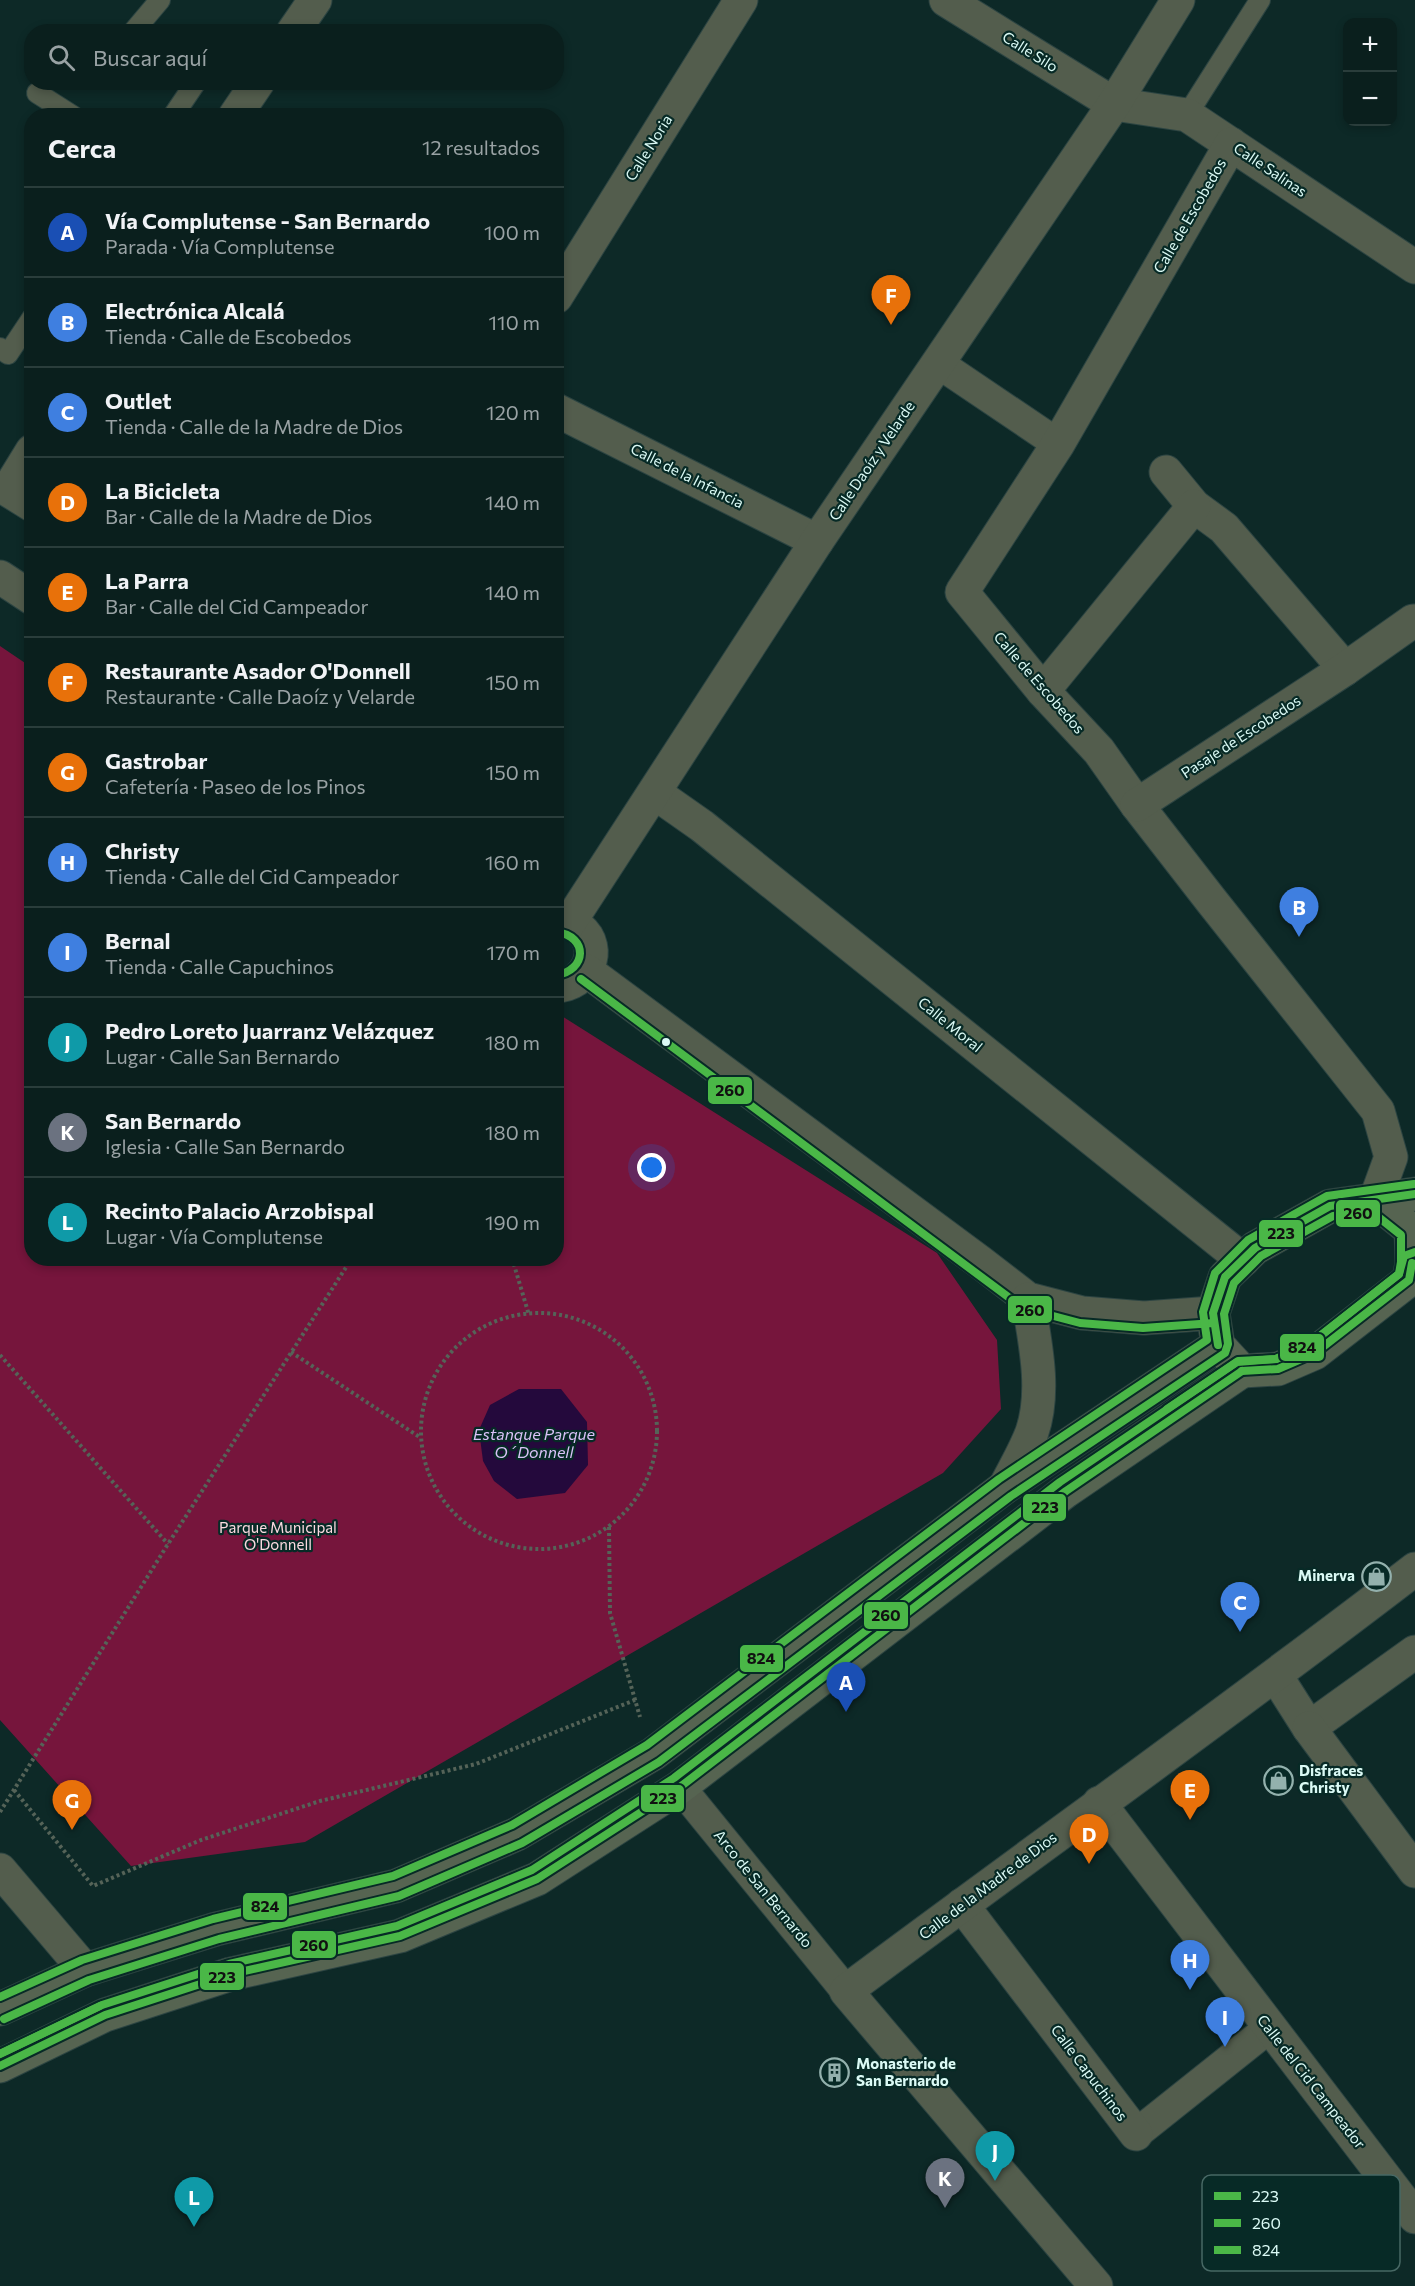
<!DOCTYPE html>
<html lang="es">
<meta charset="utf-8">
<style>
:root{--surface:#0a1f1d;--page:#132726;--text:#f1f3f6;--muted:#99a2a4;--line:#2a3d3b;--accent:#2563eb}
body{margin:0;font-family:Commissioner,sans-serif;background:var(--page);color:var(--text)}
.controls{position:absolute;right:18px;top:18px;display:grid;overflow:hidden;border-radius:12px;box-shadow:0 3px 9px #0003}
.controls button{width:54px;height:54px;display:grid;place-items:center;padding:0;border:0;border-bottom:2px solid var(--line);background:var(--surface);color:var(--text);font:30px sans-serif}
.you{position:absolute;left:652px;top:1168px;width:21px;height:21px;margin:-15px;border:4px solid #fff;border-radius:50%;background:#1a73e8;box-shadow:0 0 0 9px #1a73e833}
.badge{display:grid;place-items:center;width:39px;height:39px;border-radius:50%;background:var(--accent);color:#fff;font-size:20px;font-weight:700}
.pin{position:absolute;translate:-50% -50px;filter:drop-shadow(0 2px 3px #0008)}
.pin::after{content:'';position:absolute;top:32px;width:21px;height:18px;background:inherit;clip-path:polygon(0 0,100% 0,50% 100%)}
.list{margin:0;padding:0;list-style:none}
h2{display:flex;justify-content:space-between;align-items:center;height:78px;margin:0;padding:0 24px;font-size:26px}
h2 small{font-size:20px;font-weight:400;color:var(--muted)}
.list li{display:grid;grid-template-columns:39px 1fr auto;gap:18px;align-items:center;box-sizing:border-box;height:90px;padding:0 24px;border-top:2px solid var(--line)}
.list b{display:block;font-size:22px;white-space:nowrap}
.list p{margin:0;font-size:20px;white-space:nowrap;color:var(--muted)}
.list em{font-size:20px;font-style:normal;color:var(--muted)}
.icon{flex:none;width:33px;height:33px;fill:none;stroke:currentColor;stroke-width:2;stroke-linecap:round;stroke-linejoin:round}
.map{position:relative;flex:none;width:1415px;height:2286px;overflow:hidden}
.search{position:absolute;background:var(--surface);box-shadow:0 3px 9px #0003;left:24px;top:24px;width:540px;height:66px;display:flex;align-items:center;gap:15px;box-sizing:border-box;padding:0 21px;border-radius:24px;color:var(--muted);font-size:22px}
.panel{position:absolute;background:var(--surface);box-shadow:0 3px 9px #0003;left:24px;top:108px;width:540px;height:1158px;border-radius:24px}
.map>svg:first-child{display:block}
</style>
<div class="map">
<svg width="1415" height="2286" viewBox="0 0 1415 2286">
<rect width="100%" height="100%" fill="#0d2927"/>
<!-- green -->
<path fill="#76153c" d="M0,646L31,667L32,1258H556L557,1013L937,1253L997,1340L1001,1409L943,1473L305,1842L131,1866L0,1720Z"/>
<!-- water -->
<path fill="#24093c" d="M519,1389H561L587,1422L588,1465L565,1493L517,1499L494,1481L483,1461L479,1430L490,1405Z"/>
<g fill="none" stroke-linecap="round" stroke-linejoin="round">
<defs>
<g id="service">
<path d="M133,32L160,0"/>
<path d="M37,93L73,116"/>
<path d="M1187,115L1260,0"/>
<path d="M173,116L196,82"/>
<path d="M0,348L8,354L32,318"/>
</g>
<g id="pedestrian">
<path d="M938,363L1058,444"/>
<path d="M680,1787L846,1991"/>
<path d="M1136,2134L1269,2028"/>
</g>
<g id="minor">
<path d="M946,0L1114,104L1187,115L1415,267"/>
<path d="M293,32L315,0"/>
<path d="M235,116L258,82"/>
<path d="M1231,144L1058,444L962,592L1043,691L1099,751L1137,805L1210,899L1378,1111L1391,1157L1375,1201"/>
<path d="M556,297L741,0"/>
<path d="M556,410L817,541"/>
<path d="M32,451L8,490L32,505"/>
<path d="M1166,472L1194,506L1224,528L1345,669"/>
<path d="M0,577L32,598"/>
<path d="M1043,691L1194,506"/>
<path d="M655,793L702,826L1243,1260"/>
<path d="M1137,805L1345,669L1413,621"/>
<path d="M556,921C564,922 573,923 579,928C605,949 586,986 556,986"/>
<path d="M569,923L817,541L1114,104L1178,0"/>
<path d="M587,971L980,1262L1028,1299L1082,1313L1144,1318L1213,1313"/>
<path d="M1005,1487C1014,1469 1025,1451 1032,1432C1046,1391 1035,1342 1028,1299"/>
<path d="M1276,1676L1309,1728L1415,1652"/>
<path d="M1309,1728L1415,1871"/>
<path d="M1099,1803L1415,2217"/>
<path d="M0,1870L85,1970"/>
<path d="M962,1905L1136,2134"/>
<path d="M1096,2286L846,1991C1035,1850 1228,1713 1415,1569"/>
</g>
<g id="primary">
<path d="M1375,1201L1411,1230L1412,1263L1409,1280L1315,1353L1278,1369L1242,1371L1218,1345L1213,1313L1225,1277L1255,1248L1330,1206L1415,1194"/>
<path d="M0,2009L85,1970L216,1929L396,1886L517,1834L653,1754L1005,1487L1218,1345"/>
<path d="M0,2066L105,2015L231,1974L400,1936L537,1879L680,1787L1066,1491L1242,1371"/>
</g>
</defs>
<!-- service casing -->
<use href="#service" stroke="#2c4442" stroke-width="22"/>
<!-- pedestrian casing -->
<use href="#pedestrian" stroke="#2c4442" stroke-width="32"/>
<!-- minor casing -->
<use href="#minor" stroke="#2c4442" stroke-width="35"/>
<!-- primary casing -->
<use href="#primary" stroke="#2c4442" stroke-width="35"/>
<!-- path -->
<g stroke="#556358" stroke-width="4" stroke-dasharray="3 3" stroke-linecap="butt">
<path d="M512,1258L529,1315"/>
<circle cx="539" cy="1431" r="118"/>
<path d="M291,1352L421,1438"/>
<path d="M0,1355L168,1544"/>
<path d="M609,1527L610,1613L640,1717"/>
<path d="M14,1790L93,1886L201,1840L320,1801L476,1764L635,1700"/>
<path d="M0,1812L168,1544L352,1258"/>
</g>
<!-- service -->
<use href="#service" stroke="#535d4d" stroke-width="20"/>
<!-- pedestrian -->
<use href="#pedestrian" stroke="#535d4d" stroke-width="30"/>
<!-- minor -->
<use href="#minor" stroke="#535d4d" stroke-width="33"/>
<!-- primary -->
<use href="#primary" stroke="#566451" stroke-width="33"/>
<defs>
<g id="bus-1">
<path d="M1218,1345L1213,1313L1225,1277L1255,1248L1330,1206L1415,1194"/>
<path d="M1242,1371L1278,1369L1315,1353L1409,1280L1412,1263"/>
<path d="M0,2066L105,2015L231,1974L400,1936L537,1879L680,1787L1066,1491L1242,1371"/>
</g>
<g id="bus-2">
<path d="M556,932C589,936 587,971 556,975"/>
<path d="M581,979L1023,1308L1080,1323L1143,1328L1214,1323"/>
<path d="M0,2054L102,2005L229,1964L397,1926L532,1870L674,1778L1060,1482L1237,1362L1276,1359L1310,1344L1399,1274L1401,1262V1235L1372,1212L1333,1216L1261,1256L1234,1283L1224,1314L1228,1344L1225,1353L1011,1496L659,1762L522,1843L399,1896L219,1939L89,1980L4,2019"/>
</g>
<g id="bus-3">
<path d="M1167,1409L1238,1361L1276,1359L1310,1344L1399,1274L1404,1256L1415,1252"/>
<path d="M0,1997L82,1960L213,1919L393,1876L512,1825L647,1745L999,1479L1207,1340L1203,1312L1215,1273L1248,1240L1327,1196L1414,1184"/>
<path d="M0,2054L100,2006"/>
</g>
</defs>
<!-- bus-1 casing -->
<use href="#bus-1" stroke="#072a26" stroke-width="12"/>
<!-- bus-2 casing -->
<use href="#bus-2" stroke="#072a26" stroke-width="12"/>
<!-- bus-3 casing -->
<use href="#bus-3" stroke="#072a26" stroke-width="12"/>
<!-- bus-1 -->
<use href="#bus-1" stroke="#4ab747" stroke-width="8"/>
<!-- bus-2 -->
<use href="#bus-2" stroke="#4ab747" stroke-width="8"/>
<!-- bus-3 -->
<use href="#bus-3" stroke="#4ab747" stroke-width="8"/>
</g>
<!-- icons -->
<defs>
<symbol id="shop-ring" viewBox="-11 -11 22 22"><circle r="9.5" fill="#072a26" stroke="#93b1ad" stroke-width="1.5"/><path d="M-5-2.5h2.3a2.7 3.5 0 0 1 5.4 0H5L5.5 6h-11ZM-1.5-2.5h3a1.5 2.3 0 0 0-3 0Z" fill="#93b1ad"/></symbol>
<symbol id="building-ring" viewBox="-11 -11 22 22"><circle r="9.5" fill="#072a26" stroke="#93b1ad" stroke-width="1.5"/><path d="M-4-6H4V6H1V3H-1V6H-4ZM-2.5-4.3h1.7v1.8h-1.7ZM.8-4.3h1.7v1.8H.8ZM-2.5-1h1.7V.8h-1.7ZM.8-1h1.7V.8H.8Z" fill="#93b1ad"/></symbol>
</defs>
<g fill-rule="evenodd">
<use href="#shop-ring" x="1360" y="1560" width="33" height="33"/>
<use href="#shop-ring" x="1262" y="1764" width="33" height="33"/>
<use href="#building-ring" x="818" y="2056" width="33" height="33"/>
</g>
<!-- markers -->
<circle fill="#dbfaf5" stroke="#072a26" stroke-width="2" cx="666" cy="1042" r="5"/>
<g text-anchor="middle" stroke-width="4.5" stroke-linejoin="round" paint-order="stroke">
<!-- street labels -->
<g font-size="15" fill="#dbfaf5" stroke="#072a26">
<text transform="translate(1030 52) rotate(32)" y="5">Calle Silo</text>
<text transform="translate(649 148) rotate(-58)" y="5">Calle Noria</text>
<text transform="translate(1270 170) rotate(34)" y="5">Calle Salinas</text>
<text transform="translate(1190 216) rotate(-60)" y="5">Calle de Escobedos</text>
<text transform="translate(872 461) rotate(-56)" y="5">Calle Daoíz y Velarde</text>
<text transform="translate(687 476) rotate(27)" y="5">Calle de la Infancia</text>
<text transform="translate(1039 683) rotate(49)" y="5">Calle de Escobedos</text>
<text transform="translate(1241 737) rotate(-33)" y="5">Pasaje de Escobedos</text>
<text transform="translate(950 1025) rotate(39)" y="5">Calle Moral</text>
<text transform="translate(988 1886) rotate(-37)" y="5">Calle de la Madre de Dios</text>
<text transform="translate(763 1889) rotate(51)" y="5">Arco de San Bernardo</text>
<text transform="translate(1089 2073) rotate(53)" y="5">Calle Capuchinos</text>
<text transform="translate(1311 2082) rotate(52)" y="5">Calle del Cid Campeador</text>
</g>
<!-- park labels -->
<g font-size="15" fill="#fcd9e0" stroke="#072a26">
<text x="278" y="1533">Parque Municipal<tspan x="278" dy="17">O'Donnell</tspan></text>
</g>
<!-- poi labels -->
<g font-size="15" font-weight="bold" fill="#dbfaf5" stroke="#072a26" text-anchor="start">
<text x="1355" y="1581" text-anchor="end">Minerva</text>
<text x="1299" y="1776">Disfraces<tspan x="1299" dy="17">Christy</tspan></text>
<text x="856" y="2069">Monasterio de<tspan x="856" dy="17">San Bernardo</tspan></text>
</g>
<!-- water labels -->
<g font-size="16" font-style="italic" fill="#dac2f8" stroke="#072a26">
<text x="534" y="1440">Estanque Parque<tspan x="534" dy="18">O´Donnell</tspan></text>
</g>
</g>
<!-- legend -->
<rect x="1202" y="2175" width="198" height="96" rx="9" fill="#072a26" stroke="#476864" stroke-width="1.5"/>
<rect x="1214" y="2192" width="27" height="8" fill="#4ab747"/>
<rect x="1214" y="2219" width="27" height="8" fill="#4ab747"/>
<rect x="1214" y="2246" width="27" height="8" fill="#4ab747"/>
<g font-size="16" fill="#dbfaf5">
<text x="1252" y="2202">223</text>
<text x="1252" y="2229">260</text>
<text x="1252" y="2256">824</text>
</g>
<g stroke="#072a26" stroke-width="2">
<rect x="707" y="1076" width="46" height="29" rx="6" fill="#4ab747"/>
<rect x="1335" y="1199" width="46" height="29" rx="6" fill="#4ab747"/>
<rect x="1258" y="1219" width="46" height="29" rx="6" fill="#4ab747"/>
<rect x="1007" y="1295" width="46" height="29" rx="6" fill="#4ab747"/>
<rect x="1279" y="1333" width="46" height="29" rx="6" fill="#4ab747"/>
<rect x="1022" y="1493" width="45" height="29" rx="6" fill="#4ab747"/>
<rect x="863" y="1601" width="46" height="29" rx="6" fill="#4ab747"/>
<rect x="739" y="1644" width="45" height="29" rx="6" fill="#4ab747"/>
<rect x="640" y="1784" width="45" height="29" rx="6" fill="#4ab747"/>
<rect x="242" y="1892" width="46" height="29" rx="6" fill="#4ab747"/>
<rect x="291" y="1930" width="46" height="29" rx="6" fill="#4ab747"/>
<rect x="199" y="1962" width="46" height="29" rx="6" fill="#4ab747"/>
</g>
<g font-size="16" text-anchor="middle" font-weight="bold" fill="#111">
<text x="730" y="1096">260</text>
<text x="1358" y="1219">260</text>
<text x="1281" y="1239">223</text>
<text x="1030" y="1316">260</text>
<text x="1302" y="1353">824</text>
<text x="1045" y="1513">223</text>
<text x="886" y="1621">260</text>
<text x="761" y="1664">824</text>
<text x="663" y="1804">223</text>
<text x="265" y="1912">824</text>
<text x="314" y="1951">260</text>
<text x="222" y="1983">223</text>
</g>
</svg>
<div class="controls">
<button>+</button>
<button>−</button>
</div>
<div class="you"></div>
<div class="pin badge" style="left:846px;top:1712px;background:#1a4fb4">A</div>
<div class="pin badge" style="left:1299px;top:937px;background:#3f7fe0">B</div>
<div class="pin badge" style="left:1240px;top:1632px;background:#3f7fe0">C</div>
<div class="pin badge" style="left:1089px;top:1864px;background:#e8710a">D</div>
<div class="pin badge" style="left:1190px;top:1820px;background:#e8710a">E</div>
<div class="pin badge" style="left:891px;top:325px;background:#e8710a">F</div>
<div class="pin badge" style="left:72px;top:1830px;background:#e8710a">G</div>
<div class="pin badge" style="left:1190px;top:1990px;background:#3f7fe0">H</div>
<div class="pin badge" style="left:1225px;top:2047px;background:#3f7fe0">I</div>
<div class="pin badge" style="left:995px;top:2181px;background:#0f9aa8">J</div>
<div class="pin badge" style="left:945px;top:2208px;background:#6b7280">K</div>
<div class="pin badge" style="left:194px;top:2227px;background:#0f9aa8">L</div>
<div class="search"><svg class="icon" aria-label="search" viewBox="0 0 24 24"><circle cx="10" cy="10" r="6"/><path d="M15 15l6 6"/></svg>Buscar aquí</div>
<section class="panel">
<h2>Cerca<small>12 resultados</small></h2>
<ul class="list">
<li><span class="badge" style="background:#1a4fb4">A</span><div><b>Vía Complutense - San Bernardo</b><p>Parada · Vía Complutense</p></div><em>100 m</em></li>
<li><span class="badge" style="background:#3f7fe0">B</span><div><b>Electrónica Alcalá</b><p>Tienda · Calle de Escobedos</p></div><em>110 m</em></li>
<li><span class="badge" style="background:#3f7fe0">C</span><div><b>Outlet</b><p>Tienda · Calle de la Madre de Dios</p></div><em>120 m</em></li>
<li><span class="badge" style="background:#e8710a">D</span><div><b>La Bicicleta</b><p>Bar · Calle de la Madre de Dios</p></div><em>140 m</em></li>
<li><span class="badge" style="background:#e8710a">E</span><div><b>La Parra</b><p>Bar · Calle del Cid Campeador</p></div><em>140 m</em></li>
<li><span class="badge" style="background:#e8710a">F</span><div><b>Restaurante Asador O'Donnell</b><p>Restaurante · Calle Daoíz y Velarde</p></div><em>150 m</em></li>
<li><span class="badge" style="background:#e8710a">G</span><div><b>Gastrobar</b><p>Cafetería · Paseo de los Pinos</p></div><em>150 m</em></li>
<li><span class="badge" style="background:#3f7fe0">H</span><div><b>Christy</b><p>Tienda · Calle del Cid Campeador</p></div><em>160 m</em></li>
<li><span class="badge" style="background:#3f7fe0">I</span><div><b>Bernal</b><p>Tienda · Calle Capuchinos</p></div><em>170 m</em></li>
<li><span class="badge" style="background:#0f9aa8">J</span><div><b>Pedro Loreto Juarranz Velázquez</b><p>Lugar · Calle San Bernardo</p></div><em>180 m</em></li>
<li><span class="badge" style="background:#6b7280">K</span><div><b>San Bernardo</b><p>Iglesia · Calle San Bernardo</p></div><em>180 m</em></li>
<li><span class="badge" style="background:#0f9aa8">L</span><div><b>Recinto Palacio Arzobispal</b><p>Lugar · Vía Complutense</p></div><em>190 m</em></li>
</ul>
</section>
</div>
